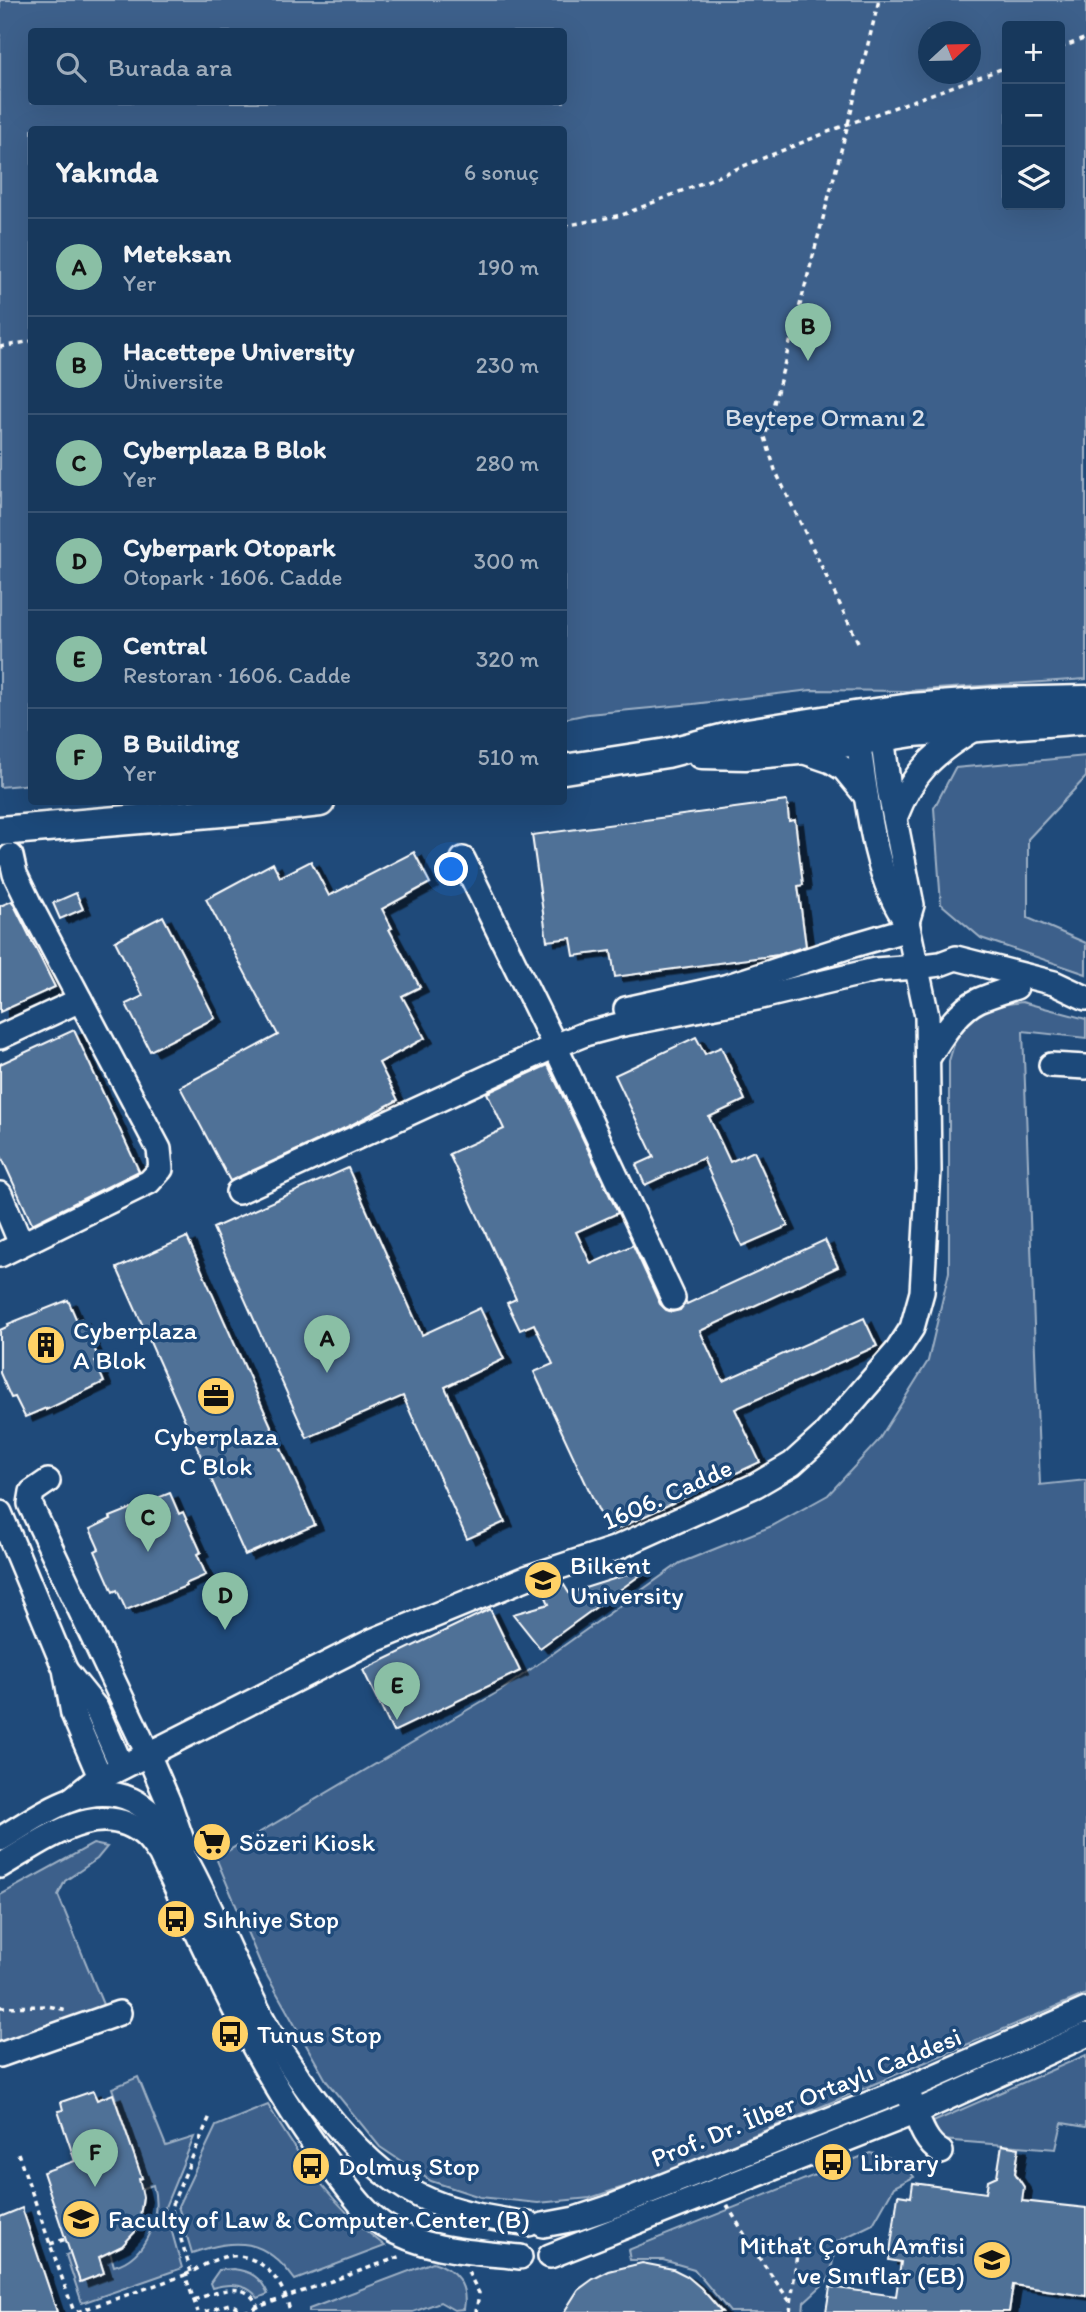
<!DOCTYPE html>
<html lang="tr">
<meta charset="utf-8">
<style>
:root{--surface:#17385c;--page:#203f62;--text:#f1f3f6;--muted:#9eacbb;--line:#365272;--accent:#8abfa5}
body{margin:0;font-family:Itim,sans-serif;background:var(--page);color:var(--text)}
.controls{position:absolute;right:21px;top:21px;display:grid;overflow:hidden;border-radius:7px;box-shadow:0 7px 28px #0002}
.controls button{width:63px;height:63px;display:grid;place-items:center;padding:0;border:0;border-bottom:2px solid var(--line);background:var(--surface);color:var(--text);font:35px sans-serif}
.compass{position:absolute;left:918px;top:21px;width:63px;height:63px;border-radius:50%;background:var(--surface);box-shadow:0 7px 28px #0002;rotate:68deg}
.you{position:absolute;left:452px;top:870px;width:24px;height:24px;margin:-18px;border:5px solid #fff;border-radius:50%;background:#1a73e8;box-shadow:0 0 0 10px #1a73e833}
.badge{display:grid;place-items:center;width:46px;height:46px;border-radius:50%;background:var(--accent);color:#111;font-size:23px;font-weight:700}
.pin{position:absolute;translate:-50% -58px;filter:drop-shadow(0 2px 4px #0008)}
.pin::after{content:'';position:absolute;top:37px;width:24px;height:21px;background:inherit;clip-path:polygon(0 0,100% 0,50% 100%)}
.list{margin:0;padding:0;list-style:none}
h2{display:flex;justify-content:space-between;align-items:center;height:91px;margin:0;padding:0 28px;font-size:30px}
h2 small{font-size:23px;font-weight:400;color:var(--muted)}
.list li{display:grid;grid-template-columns:46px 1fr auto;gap:21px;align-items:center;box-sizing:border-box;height:98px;padding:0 28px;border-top:2px solid var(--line)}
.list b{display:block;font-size:26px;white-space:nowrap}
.list p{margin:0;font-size:23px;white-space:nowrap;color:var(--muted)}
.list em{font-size:23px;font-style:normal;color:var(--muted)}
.icon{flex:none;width:38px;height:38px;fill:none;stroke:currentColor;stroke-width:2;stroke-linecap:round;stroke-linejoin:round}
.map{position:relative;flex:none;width:1086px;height:2312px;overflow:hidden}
.search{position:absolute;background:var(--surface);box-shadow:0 7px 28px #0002;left:28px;top:28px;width:539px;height:77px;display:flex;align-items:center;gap:18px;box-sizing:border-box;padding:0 24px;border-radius:7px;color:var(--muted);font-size:26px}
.panel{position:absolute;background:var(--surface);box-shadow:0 7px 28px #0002;left:28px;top:126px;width:539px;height:679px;border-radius:7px}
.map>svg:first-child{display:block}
</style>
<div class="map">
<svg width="1086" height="2312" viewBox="0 0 1086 2312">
<defs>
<filter id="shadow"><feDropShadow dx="8" dy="4.5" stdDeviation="0" flood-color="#0009"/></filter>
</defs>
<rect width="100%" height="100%" fill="#1f4a7a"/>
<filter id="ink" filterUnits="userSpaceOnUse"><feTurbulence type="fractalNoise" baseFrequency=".0143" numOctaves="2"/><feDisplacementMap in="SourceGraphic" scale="14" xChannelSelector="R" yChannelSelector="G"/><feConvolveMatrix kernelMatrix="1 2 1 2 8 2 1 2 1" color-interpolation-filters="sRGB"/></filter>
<g filter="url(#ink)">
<!-- green -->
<g fill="#3c618b" stroke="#9eb0c5" stroke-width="2" fill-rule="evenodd">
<path d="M0,0H1086V679L906,691L811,690L693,704L588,714L564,719V130H32V784L0,787ZM1060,26V205H1007V26ZM32,32H564V102H32ZM928,32H970V74H928Z"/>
<path d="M1086,756V777L1028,839V918L1086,943V974L981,938L941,904L934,808L955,768Z"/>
<path d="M1022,1002L1086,1019V1038L1023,1031L1040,1485L1086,1480V1994L660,2175L590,2198L538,2203L480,2197L431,2181L380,2147L327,2082L261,1965L216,1858L503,1689L680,1563L772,1526L828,1495L878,1441L928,1361L949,1272V1061L959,1028L987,1007Z"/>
<path d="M93,1844L107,1847L97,1859L65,1881L58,1895L104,2007L0,2045V1895Z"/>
<path d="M1086,2055V2127L1062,2123L1056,2149L942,2140L933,2122Z"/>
<path d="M138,2077L166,2146L194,2137L165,2207L182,2268L82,2303L66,2255L70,2253L81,2282L104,2273L97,2252H110L114,2266C147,2257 162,2215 153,2185L141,2189L133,2181L142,2178L112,2088Z"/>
<path d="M268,2105C300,2159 334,2208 385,2246L295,2280C264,2237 238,2238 192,2253L178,2206L216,2126Z"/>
<path d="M870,2153L902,2161L914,2177L894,2187L873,2224L836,2242L830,2278L804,2302L803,2312H730L694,2269L663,2260H630L628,2250Z"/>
<path d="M433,2262C456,2269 468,2285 464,2309L454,2310L440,2302L413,2312H309V2309Z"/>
<path d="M233,2269C250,2271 261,2277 268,2294L258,2298C247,2283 229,2283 212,2288L210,2283L219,2270Z"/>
</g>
<!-- building -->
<g fill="#507197" stroke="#fff" stroke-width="2" filter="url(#shadow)">
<path d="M787,801L789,821L795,820L803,885L798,886L806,946L778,955L615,977L611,951L574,956L571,938L547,941L532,835Z"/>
<path d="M414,852L430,883L382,909L392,928L389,929L420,987L402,996L425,1038L379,1063L398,1100L351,1125L230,1181L180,1087L278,1035L206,899L273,863L280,877L311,861L329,896Z"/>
<path d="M76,893L83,909L60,919L53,903Z"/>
<path d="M12,901L55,987L0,1012V906Z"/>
<path d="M163,916L215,1018L150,1051L126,1004L143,996L115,941Z"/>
<path d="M74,1030L139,1171L32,1224L0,1154V1064Z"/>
<path d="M696,1037L705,1054L721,1047L745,1100L709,1117L730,1162L754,1151L788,1226L742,1246L703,1158L645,1185L636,1165L654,1157L615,1075Z"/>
<path d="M548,1065L618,1213L576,1232L591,1264L633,1245L660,1304L666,1310L672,1312L680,1310L686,1302L687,1304L825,1240L838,1267L700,1331L723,1381L864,1318L877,1346L735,1409L760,1462L609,1533L534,1372L553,1364L534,1324L520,1330L507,1303L516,1299L449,1154L504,1129L487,1093Z"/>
<path d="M348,1168L422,1335L480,1308L504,1359L445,1387L505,1522L467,1539L403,1396L307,1438L213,1228Z"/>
<path d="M187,1237L315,1525L245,1555L117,1268Z"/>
<path d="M68,1300L77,1321L81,1319L99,1359L95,1361L104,1382L46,1410V1408L25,1417L15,1397L11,1398L0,1373V1330L9,1326L8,1324Z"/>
<path d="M170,1493L179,1514L183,1512L201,1552L197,1554L206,1575L185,1584L186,1586L126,1610L117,1590L113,1592L95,1551L99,1549L90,1529L111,1519L110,1517Z"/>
<path d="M645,1569L646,1571L540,1648L513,1614L549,1604L546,1597L564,1585L569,1593Z"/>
<path d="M490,1609L520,1671L393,1732L363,1670Z"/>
<path d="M93,2091L97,2100L113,2094L142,2178L139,2179L143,2197L140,2216L135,2232L122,2246L99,2257L104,2273L80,2282L43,2172L75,2161L58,2111L63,2110L61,2102Z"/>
<path d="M1002,2145L1019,2148L1015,2173L1024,2187L1022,2201L1086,2208V2296L1013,2285L1009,2312H826L830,2287L896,2296L901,2262L889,2260L898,2195L911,2197L913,2183L986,2193L988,2180L997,2176Z"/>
<path d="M22,2208L57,2312H0V2217Z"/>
<path d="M642,2263L673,2269L687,2276L701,2288L722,2312H564L578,2290L593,2279L609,2271Z"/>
</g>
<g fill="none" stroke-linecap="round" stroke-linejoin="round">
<defs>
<g id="minor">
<path d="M882,736L889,789L912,905L907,922"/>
<path d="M799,750L831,761L844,769L866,796"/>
<path d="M895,818C913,771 935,752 977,727"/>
<path d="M463,859L555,1046L673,1298"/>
<path d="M626,1009L725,987L850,946L908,929"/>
<path d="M0,1037L80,1000"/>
<path d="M928,1058C942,1037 956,1011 979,1000C991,995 1004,991 1016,987"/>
<path d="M1051,1065L1086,1067"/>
<path d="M238,1192L555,1046L585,1034L619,1025L757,998L875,970L916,967L940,964L956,958L1054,983L1086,998"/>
<path d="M0,1194L21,1244"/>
<path d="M0,1255L149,1182L161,1169L159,1149L29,903L15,874L11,856"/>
<path d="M48,1481L32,1492L30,1504L148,1754L169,1803L184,1846"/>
<path d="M0,1513L65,1669L73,1714L101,1779"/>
<path d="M67,1672L96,1708L122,1767"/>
<path d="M72,1799L93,1782L372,1641L526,1578L614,1549L756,1485L792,1464L824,1435L897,1351L912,1328L922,1292L929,1171L927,1016L907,922C874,881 866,792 858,740"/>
<path d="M0,1839C38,1817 85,1778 132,1800C169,1818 192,1870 209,1906C226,1942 242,1980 261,2016C295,2079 363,2174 431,2201C462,2214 496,2219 529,2224"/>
<path d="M0,1866C42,1842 101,1794 147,1837C152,1842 156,1849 160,1854C213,1964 259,2076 335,2172C350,2191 364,2212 385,2226C424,2251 475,2252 520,2257"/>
<path d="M0,2055L119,2013"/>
<path d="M910,2098C918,2117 922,2141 941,2152"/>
<path d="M543,2225L575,2219L608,2208L906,2089L1086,2010"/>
<path d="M550,2256L916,2112L1086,2035"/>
</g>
<g id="major">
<path d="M702,754L745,755L799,750L913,732L1086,719"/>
<path d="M564,769L667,753L741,734L854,716L911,708L994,702L1086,700"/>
<path d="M0,831L257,809L320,802"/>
</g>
</defs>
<!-- minor casing -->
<use href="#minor" stroke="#fff" stroke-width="28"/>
<!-- major casing -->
<use href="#major" stroke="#fff" stroke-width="33"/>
<!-- path -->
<g stroke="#fff" stroke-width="3.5" stroke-dasharray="5 5" stroke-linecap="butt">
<path d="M1060,48L1086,38"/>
<path d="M564,226L622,215L848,124L1007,67"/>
<path d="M0,347L32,341"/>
<path d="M858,642L775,470L765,437L848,124L879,0"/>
<path d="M0,2007L47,2006L67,2010"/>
<path d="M18,2153L74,2312"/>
<path d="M727,2205L755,2252L791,2303"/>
<path d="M50,2244L66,2239"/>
<path d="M191,2272L171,2207L210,2116"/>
<path d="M468,2272L479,2293L476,2312"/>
<path d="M185,2275C197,2270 207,2262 220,2258C256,2247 284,2279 290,2312"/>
<path d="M194,2300C217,2292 251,2276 259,2312"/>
<path d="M77,2312L185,2275L198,2312"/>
<path d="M205,2312L229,2304L239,2308L241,2312"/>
<path d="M244,2312L402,2256"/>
<path d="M790,2312L799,2237"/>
</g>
<!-- minor -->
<use href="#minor" stroke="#1f4a7a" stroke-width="23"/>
<!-- major -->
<use href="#major" stroke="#1f4a7a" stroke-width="28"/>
</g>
</g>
<!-- icons -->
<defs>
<symbol id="building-disc" viewBox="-11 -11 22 22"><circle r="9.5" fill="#ffd166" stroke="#1f4a7a"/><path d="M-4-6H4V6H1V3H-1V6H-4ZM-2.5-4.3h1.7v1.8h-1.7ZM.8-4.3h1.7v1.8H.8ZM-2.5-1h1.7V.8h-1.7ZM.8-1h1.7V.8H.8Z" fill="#111"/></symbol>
<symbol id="office-disc" viewBox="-11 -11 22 22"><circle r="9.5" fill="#ffd166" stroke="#1f4a7a"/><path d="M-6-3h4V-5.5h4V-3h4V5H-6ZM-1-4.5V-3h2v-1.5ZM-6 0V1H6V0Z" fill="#111"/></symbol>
<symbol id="university-disc" viewBox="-11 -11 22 22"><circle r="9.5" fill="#ffd166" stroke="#1f4a7a"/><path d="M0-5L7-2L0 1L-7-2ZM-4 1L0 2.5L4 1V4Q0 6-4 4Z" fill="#111"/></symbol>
<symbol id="supermarket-disc" viewBox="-11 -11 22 22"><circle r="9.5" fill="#ffd166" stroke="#1f4a7a"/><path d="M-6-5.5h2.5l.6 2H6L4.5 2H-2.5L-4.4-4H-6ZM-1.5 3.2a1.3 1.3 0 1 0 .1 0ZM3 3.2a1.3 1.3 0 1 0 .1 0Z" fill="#111"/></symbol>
<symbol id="bus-disc" viewBox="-11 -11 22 22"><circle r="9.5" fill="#ffd166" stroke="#1f4a7a"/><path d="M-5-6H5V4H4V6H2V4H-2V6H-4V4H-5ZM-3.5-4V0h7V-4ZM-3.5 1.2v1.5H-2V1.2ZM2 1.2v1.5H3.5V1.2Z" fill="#111"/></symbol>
</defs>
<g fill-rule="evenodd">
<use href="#building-disc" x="24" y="1323" width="44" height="44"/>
<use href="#office-disc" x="194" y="1374" width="44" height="44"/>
<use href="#university-disc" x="521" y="1558" width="44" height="44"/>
<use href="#supermarket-disc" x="190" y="1820" width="44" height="44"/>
<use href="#bus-disc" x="154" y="1897" width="44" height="44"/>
<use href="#bus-disc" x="208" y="2012" width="44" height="44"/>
<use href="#bus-disc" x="811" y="2140" width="44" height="44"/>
<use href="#bus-disc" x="289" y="2144" width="44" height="44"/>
<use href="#university-disc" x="59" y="2197" width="44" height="44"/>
<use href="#university-disc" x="970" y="2238" width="44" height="44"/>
</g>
<g text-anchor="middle" stroke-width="7" stroke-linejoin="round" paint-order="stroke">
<!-- park labels -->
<g font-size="26" fill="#d8dfe8" stroke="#1f4a7a">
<text x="825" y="426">Beytepe Ormanı 2</text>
</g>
<!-- poi labels -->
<g font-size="26" fill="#fff" stroke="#1f4a7a" text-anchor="start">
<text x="73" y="1339">Cyberplaza<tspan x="73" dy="30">A Blok</tspan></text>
<text x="216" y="1445" text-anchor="middle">Cyberplaza<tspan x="216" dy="30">C Blok</tspan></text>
<text x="570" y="1574">Bilkent<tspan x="570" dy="30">University</tspan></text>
<text x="239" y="1851">Sözeri Kiosk</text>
<text x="203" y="1928">Sıhhiye Stop</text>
<text x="257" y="2043">Tunus Stop</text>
<text x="860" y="2171">Library</text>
<text x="338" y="2175">Dolmuş Stop</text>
<text x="108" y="2228">Faculty of Law &amp; Computer Center (B)</text>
<text x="965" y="2254" text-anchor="end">Mithat Çoruh Amfisi<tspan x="965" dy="30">ve Sınıflar (EB)</tspan></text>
</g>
<!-- street labels -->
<g font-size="26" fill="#fff" stroke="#1f4a7a">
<text transform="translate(667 1494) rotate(-24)" y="9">1606. Cadde</text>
<text transform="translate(806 2097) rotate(-22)" y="9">Prof. Dr. İlber Ortaylı Caddesi</text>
</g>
</g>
</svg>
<div class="controls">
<button>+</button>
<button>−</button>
<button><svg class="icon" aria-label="layers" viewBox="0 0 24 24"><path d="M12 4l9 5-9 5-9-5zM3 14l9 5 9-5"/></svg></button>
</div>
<svg class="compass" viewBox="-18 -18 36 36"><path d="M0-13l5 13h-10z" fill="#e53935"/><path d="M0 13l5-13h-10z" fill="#9eacbb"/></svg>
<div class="you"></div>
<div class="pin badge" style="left:327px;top:1373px">A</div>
<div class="pin badge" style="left:808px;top:361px">B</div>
<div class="pin badge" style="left:148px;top:1552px">C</div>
<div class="pin badge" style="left:225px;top:1630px">D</div>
<div class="pin badge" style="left:397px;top:1720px">E</div>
<div class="pin badge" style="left:95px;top:2187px">F</div>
<div class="search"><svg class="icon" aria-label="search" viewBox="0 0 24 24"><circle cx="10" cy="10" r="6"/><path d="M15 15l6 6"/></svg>Burada ara</div>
<section class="panel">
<h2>Yakında<small>6 sonuç</small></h2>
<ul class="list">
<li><span class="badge">A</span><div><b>Meteksan</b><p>Yer</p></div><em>190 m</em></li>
<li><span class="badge">B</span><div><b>Hacettepe University</b><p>Üniversite</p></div><em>230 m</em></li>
<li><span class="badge">C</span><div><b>Cyberplaza B Blok</b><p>Yer</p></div><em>280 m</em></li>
<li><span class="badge">D</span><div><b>Cyberpark Otopark</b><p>Otopark · 1606. Cadde</p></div><em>300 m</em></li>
<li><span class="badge">E</span><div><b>Central</b><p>Restoran · 1606. Cadde</p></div><em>320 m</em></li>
<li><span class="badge">F</span><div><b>B Building</b><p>Yer</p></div><em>510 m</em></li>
</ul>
</section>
</div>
